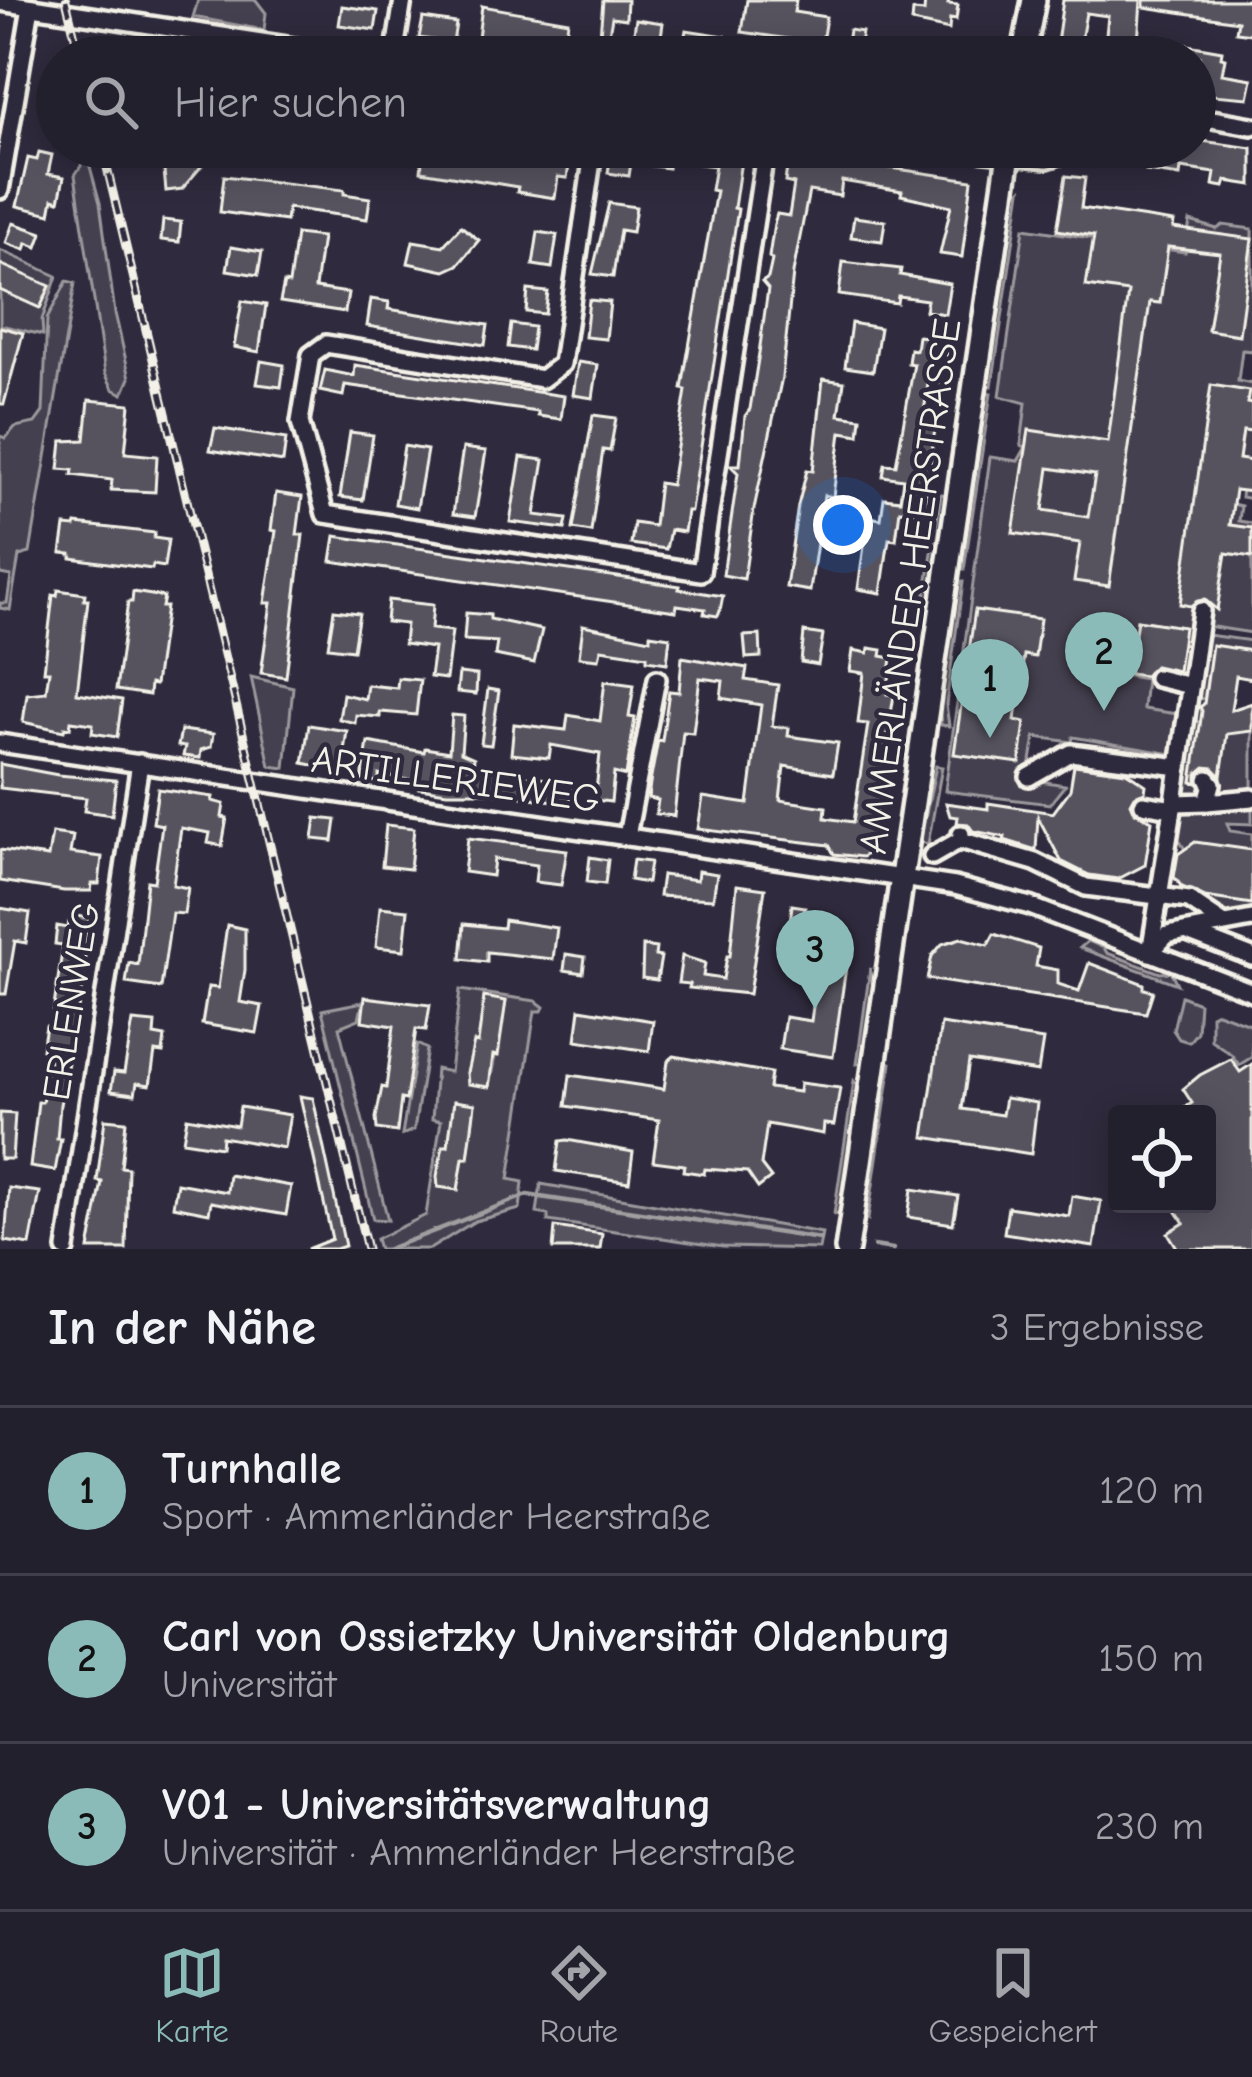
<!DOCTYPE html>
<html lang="de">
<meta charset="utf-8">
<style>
:root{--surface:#23202e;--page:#2f2d3a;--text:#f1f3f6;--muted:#a3a3aa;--line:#403e4a;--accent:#8bbbb9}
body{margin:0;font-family:"Comic Neue",sans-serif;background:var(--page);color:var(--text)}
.controls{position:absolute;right:36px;bottom:36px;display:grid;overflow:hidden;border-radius:12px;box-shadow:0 6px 30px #0003}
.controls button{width:108px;height:108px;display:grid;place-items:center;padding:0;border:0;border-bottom:3px solid var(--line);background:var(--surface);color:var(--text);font:60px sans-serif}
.you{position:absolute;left:843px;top:525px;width:42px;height:42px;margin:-30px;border:9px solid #fff;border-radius:50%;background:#1a73e8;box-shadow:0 0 0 18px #1a73e833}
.badge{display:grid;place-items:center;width:78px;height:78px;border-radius:50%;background:var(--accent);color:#111;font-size:39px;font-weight:700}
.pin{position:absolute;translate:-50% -99px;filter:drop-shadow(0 3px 6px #0008)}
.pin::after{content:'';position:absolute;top:63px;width:42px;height:36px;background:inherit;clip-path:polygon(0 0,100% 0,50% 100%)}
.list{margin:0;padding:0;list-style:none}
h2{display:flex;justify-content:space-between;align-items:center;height:156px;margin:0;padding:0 48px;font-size:51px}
h2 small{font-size:39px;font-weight:400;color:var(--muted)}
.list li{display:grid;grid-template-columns:78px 1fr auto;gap:36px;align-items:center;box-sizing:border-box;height:168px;padding:0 48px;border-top:3px solid var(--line)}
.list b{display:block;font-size:45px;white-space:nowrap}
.list p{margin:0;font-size:39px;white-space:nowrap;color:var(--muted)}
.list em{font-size:39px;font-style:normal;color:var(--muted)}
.icon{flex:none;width:66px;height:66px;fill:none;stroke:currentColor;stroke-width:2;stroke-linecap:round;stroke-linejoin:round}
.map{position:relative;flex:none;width:1252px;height:1249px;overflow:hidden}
.search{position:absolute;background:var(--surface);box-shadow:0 6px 30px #0003;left:36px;right:36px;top:36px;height:132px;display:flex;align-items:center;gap:30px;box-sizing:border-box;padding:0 42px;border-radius:66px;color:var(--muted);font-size:45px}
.sheet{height:660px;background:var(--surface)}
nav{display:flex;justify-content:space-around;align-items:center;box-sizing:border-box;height:168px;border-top:3px solid var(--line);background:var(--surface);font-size:33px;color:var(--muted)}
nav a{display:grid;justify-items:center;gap:6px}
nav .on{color:var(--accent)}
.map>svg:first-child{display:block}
</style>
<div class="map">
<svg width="1252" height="1249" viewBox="0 0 1252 1249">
<rect width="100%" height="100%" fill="#2f2a3d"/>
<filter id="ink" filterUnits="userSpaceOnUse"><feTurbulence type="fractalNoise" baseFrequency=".00833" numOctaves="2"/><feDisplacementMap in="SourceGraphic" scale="24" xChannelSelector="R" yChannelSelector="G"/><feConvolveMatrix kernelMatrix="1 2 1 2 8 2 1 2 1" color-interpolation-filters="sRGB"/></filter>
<g filter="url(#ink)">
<!-- green -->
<g fill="#454050" stroke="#9c989c" stroke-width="3" fill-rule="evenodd">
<path d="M198,0H256L266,13L264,30L193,17Z"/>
<path d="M83,163H89L100,203L115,313L130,378L123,394L113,389L105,373L75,175Z"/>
<path d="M1021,190L992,386L987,385L1015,196Z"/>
<path d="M1190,221L1217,229L1223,225L1252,229V351L1242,350L1238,381L1252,384V499L1241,497L1242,489L1235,488L1232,504L1241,506L1239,521L1252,523V633L1200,625L1192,676L1177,674L1183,627L1137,620L1131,661L1117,659L1115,674L1146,679L1143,709L1178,714L1172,754L1073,737L1072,742L1035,737L1028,779L1065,785L1050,804L945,791L990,457L1018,461L1026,447L1021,445L1026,403L1000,396L1024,228L1185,252Z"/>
<path d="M0,250L57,276L42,320L43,335L0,325V290L40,308L50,287L0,264Z"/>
<path d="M67,281L75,283L30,553L19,556L10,610L0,608V603H7L11,576L0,574V436L6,438L15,427L35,423L43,412L47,319Z"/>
<path d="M986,392L991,393L964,570H959Z"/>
<path d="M941,494L948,495L930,612L923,611Z"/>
<path d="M958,582H963L946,704L949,726L941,725L939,704Z"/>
<path d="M1200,634L1252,641V651L1212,646L1204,699L1191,698Z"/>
<path d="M251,677L293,687L285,768L270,766Z"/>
<path d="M1188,721L1201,722L1192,781L1203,784L1205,780L1204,796L1181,798Z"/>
<path d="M1252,731V795L1215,796L1227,733Z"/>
<path d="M936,766L942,767L928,844L920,842Z"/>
<path d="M1252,800V824L1227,823L1230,831L1252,834V852L1186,851L1179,840L1171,839L1175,812L1184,807L1187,811Z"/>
<path d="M1188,892L1252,902V918L1223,921Z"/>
<path d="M1088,941L1104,948L1107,953L1160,973L1171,972L1177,984L1080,948Z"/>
<path d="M870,968L874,994L864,1063L857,1064Z"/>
<path d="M460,990L536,1001L544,1007L542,1011H535L509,1179L523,1182L520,1209L475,1221L430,1249H379L376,1239L426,1215L441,1121L432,1119L436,1069L450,1072ZM484,998L506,1002L489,1086L467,1072L478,1043ZM454,1102L475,1105L468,1158H463L458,1189L438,1187V1165L448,1146Z"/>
<path d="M1181,996L1199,1003L1197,1032L1189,1042L1179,1039L1173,1030Z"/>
<path d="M363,1002L359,1019L339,1027L388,1220L373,1219L322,1010Z"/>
<path d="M1217,1012L1252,1025V1057L1239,1065L1231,1054L1211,1040V1015Z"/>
<path d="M417,1044L427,1049L414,1130L402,1135Z"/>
<path d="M887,1061L891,1063L868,1219L864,1215Z"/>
<path d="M854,1081L859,1087L841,1212L834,1214Z"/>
<path d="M541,1184L822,1233L819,1249L723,1247L548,1221V1215L537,1213Z"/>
</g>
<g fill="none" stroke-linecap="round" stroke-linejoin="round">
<!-- stream -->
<g stroke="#a19ea0" stroke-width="4.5">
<path d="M874,1246L893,1249"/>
<path d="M388,1249L527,1195L820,1239"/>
</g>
</g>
<!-- building -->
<g fill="#56525f" stroke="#f4f1e8" stroke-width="3" fill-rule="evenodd">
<path d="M603,0H627L626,19L612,17L605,57H586L590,33L600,35Z"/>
<path d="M747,0H796L794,12L826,17L820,56L807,54L809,42L742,32Z"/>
<path d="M925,0H949L948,4L958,5L956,20L950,19L949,30L912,22L913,11L924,12Z"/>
<path d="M1063,0H1141L1137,57L1104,53L1108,16L1086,13L1078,57H1055Z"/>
<path d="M1144,0H1252V34L1236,32L1238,21L1144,7Z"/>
<path d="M342,6L378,11L375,30L339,25Z"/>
<path d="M482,6L568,21L563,57H539L477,46Z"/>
<path d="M423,18L456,23L453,43L419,38Z"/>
<path d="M636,19L663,23L658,57H638L641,40L633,39Z"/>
<path d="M686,30L725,36L721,57L682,51Z"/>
<path d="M849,30L862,32L860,43L911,50V57H845Z"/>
<path d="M1165,41L1222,51L1221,57L1225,58L1222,74L1252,79L1248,98L1200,94L1203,76L1197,75L1200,57H1162Z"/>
<path d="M1195,140L1252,148V185L1226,181L1224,187L1213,185L1215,173L1181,168L1180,176L1146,171L1150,147H1195Z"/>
<path d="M184,147H203L205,162L182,189L166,191L164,171Z"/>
<path d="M369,147H572L567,178L558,177L555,198L517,192L518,187L421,171L422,162L368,153Z"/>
<path d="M612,147H743L734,208L738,209L691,511H687L684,532L670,530L666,549L631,544L634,523L654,526L659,483L671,485L686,390L682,389L685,370L716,191L711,190L715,166L669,160L668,168L631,163L629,176L608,173Z"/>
<path d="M39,152L52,155L48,174L64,177L59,201L53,199L50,214L17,206L28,158L37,160Z"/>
<path d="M789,153L972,180L962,257L940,254L951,206L901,195L902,191L842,181L840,196L809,191L793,273L782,377L754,509L744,579L723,575L738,473L730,465H740L745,416L750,409L759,353L768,289L762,282L768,278L772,260L769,257L774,224L777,214L789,216L794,184L785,182Z"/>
<path d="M224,176L344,190V194L370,198L367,219L288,208L286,221L220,212Z"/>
<path d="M1066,176L1085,178L1081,208L1174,222L1173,228L1252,239L1239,335L1208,330L1220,253L1168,247L1160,303L1150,302L1109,586L1074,581L1080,543L1013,533L1029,430L1108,442L1128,292L1086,286L1094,236L1057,230ZM1049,468L1095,475L1088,517L1043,510Z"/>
<path d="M609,203L636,207L632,232L620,230L613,277L592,274Z"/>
<path d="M854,217L885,221L882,241L851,237Z"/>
<path d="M163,220L181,222L179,242L161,240Z"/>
<path d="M13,223L42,233L37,247L27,243L25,250L6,243Z"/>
<path d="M461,226L479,240L458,265L445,271L408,263L413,241L443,246Z"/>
<path d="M538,232L557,235L552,268L533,265Z"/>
<path d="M296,234L322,237L315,288L348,293L345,312L280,302L284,283L289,284Z"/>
<path d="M231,247L262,252L258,275L227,270Z"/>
<path d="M843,262L901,269L900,275L950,284L945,314L925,311L927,300L898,296L897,303L839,295Z"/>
<path d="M0,264L50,286L40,308L0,290Z"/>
<path d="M528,290L548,292L545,314L526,312Z"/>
<path d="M371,299L389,302L388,309L488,325L485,345L367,326Z"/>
<path d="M589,300L610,302L606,339L585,337Z"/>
<path d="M242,301L266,305L259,352L234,347Z"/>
<path d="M851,323L880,328L873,371L845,367Z"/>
<path d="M511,324L534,327L531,350L508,347Z"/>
<path d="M0,327L23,333L4,404H0Z"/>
<path d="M918,336L950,340L940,383H928L922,427L935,429L923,513L900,510L896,540L889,539L881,593L858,589L868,517L881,519L884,498L900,500L903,479L883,476L885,464L896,465L914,364L908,363L910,349L916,350Z"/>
<path d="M261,361L284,365L281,387L257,384Z"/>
<path d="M578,362L598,365L593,398L573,395Z"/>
<path d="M355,365L564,396L561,419L538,416V412L345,385L343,396L320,391L325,370L354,376Z"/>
<path d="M823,379L844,382L839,415L861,418L859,435L841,432L833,497L824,495L810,591L786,587L798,506L807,470L813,471Z"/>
<path d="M1211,385L1249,391L1247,403L1252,404V432L1243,431L1239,459L1252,461V492L1235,490L1230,525L1252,528V557L1226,553L1217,610L1204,599L1190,606L1180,604Z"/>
<path d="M89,400L130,404L125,453L157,456L155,492L111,490L112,480L72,475L73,470L59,469L62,441L85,440Z"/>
<path d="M593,415L616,418L610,451L603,450L591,532L573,529Z"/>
<path d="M215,428L286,439L283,462L210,450Z"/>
<path d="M350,432L373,435L363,500L340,497Z"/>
<path d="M404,446L427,450L417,508L395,504Z"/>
<path d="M463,448L486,451L475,517L453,514Z"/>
<path d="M521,457L544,460L535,515L567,519L565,529L510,522Z"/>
<path d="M276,493L302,497L297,535H303L286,677L261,673L271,603H265L276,531L271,530Z"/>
<path d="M76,524L155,533L154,538L168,540L164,567L153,565L152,569L71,558V554L61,553L65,526L75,527Z"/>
<path d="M335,536L680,586L679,589L723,596L720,611L718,616L704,614L705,609L677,605L676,611L331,561Z"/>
<path d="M58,590L85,594L84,600H88L77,693L122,700L117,737L92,733L93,724L71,721L70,728L65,727L64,731L23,722L27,694L46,692L49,671H44L53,595L57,596Z"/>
<path d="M133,592L164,597L162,607H166L155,685L150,684L149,695L116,690L128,602H132Z"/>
<path d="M388,600L433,605L431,629L452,631L446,679L430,677L434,648L404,644L406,624L386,622Z"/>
<path d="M334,610L359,613L353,650L328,647Z"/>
<path d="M975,610L1040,619L1035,657L1024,655L1015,720L1025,722L1020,763L954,754Z"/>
<path d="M466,613L490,615V619L542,630L534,663L495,655L497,642L464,640Z"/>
<path d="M1137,620L1184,627L1178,671L1155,666L1145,676L1129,674Z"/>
<path d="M583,625L650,639V634L670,637L667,663L647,660V656L601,649L599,659L579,657Z"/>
<path d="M804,632L823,635L818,665L801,662Z"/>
<path d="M760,635L761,657L746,658L744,636Z"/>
<path d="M1212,645L1252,651V679L1236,676L1231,710L1252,703V731L1227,734L1221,776L1213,768L1205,767L1197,774V783L1192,782L1202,711L1200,707L1204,704Z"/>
<path d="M869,648L882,650L881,656L892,658L887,694L894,695L869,853L862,857L834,854L829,845L698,829L703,797L748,804L761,705L721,698L723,681L700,678L693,733L683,732L674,816L656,814L658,800L648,798L650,783L658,740L662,741L669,691L679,692L682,657L747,668L745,680L778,685L772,726L789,728L788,736L838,743L833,774L784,766L780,800L826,807L825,818L853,822L868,724L858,723L864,673L850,671L853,650L868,653Z"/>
<path d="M459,673L477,675L476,694L457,692Z"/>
<path d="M398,678L420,680L416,715L380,712V717L356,715L355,723L339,719L343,694L365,699L367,685L397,688Z"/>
<path d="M605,681L634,685L629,717L635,718L626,776L614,773L611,802L595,800L600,754L551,745L549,758L511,754L514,724L566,730L568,715L600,721Z"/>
<path d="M488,689L499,691L491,745L481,744Z"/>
<path d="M452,715L464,716L461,752L474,758L473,768L573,783L570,803L484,792H447L419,788L420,782L379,775V782L362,780L368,742L424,752L425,748L449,752Z"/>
<path d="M309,725L347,731L341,771L303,763Z"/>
<path d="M181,730L213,734L211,747L201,750L200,758L183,756L185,747L178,746Z"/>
<path d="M0,764L58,775L116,780L112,815L84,811L86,798L0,788Z"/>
<path d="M1074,765L1126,772L1146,785L1145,792L1135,796L1131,803L1135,812L1152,821L1145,865L1118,879L1089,875L1061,861L1038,817L1036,850L1004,840L1005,837L973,831L968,824L957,823L958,817L950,816L946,803L988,809V803L1053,813L1070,790Z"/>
<path d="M158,789L213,797L212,801L224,804L222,817L227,818L222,846L208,843L210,833L181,828L173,885L188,888L184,914L172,913L161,988L126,983L129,963L138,965L147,881L154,882L162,825L153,823Z"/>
<path d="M316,818L336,820L333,841L313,839Z"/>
<path d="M386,825L414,828L410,869L382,866Z"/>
<path d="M52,833L73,836L70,853L102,857L99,884H92L91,891H64L0,881V850L48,857Z"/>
<path d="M468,838L567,850L561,885L535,882L537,865L494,859L492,876L464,872Z"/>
<path d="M1195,842L1252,850V904L1205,897L1182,887L1174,877L1178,854Z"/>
<path d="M590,857L608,860L605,884L587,882Z"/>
<path d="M633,860L650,862L647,883L630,880Z"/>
<path d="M698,871L717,874L713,899L659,896L662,875L697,880Z"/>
<path d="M737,885L765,889L749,994L689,988L690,984L678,983L682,956L705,963L703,976L723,979L727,956H730Z"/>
<path d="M792,905L805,907L801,933L789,932Z"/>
<path d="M380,907L408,910L404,950L376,947Z"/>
<path d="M0,908L30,913L26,943L15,941L6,994H0Z"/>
<path d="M70,915L89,918L82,987L60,1105L57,1139H61L55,1171L30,1167L38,1102H42L50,1051L42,1049L46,1026L51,1027L63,945L55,944L57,926L68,928Z"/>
<path d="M504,920L557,928L553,959L487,952V962L461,959L464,924L503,928Z"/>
<path d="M227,925L245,929V970L240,1002L262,1006L257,1033L202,1024L208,987L218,988Z"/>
<path d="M994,934L1039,948L1036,966L1058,970V984L1079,991L1089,963L1144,984V989L1153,991L1146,1013L927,979L932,956L942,944L961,938L988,945Z"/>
<path d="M643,946L656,948L655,956L661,957L657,980L642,978Z"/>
<path d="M566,954L585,957L583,973L564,970Z"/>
<path d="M815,962L846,967L833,1057L780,1049L785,1017L811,1021L816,985L811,984Z"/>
<path d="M365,997L430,1005L426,1030L416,1029L406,1100L401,1099L397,1132L377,1129L376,1118L382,1087L386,1088L394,1026L362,1021Z"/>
<path d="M484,997L506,1001L498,1056L493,1055L489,1087L468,1084L467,1073L474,1042L478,1043Z"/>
<path d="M580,1009L653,1021L649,1051L576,1040Z"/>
<path d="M133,1021L155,1023L154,1035L165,1037L163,1053L155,1052L150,1085L137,1083L135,1094L111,1091L114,1072L124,1073Z"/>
<path d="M941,1024L1043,1040L1038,1072L969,1061L962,1109L1002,1115L1005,1098L1037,1103L1031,1154L924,1137Z"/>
<path d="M674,1056L771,1073L769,1088L799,1092L800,1083L840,1088L834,1125L824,1124L823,1134L767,1124L761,1165L771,1178L758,1188L747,1172L705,1169L704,1174L683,1171L684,1165L653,1161L659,1120L566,1106L570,1075L664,1089L668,1061Z"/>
<path d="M1231,1059L1240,1072L1252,1064V1249H1178L1168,1233L1184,1223L1172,1204H1207V1114H1174L1192,1103L1183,1089L1200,1075Z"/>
<path d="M300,1096L313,1098L345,1246L336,1249H307L332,1239Z"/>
<path d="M454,1101L475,1104L468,1158H463L458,1190L438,1187L437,1176L443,1146H448Z"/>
<path d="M240,1107L290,1115L284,1148L222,1137L221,1147L183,1141L187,1117L237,1126Z"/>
<path d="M0,1113L15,1114L12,1159H0Z"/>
<path d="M105,1119L126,1121L121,1167L128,1168L126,1249H89L102,1182L97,1181Z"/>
<path d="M567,1140L633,1152L629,1182L556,1171L560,1141Z"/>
<path d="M229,1175L291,1186L286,1215L211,1202L209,1213L173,1206L177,1183L227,1192Z"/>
<path d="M9,1188L40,1192L30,1245L5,1241Z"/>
<path d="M912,1189L958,1196L953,1224L908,1217Z"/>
<path d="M1072,1196L1101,1201L1094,1247L1004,1233L1008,1207L1069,1216Z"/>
<path d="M555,1227L602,1234L600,1249H553Z"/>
</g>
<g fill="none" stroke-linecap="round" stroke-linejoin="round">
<defs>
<g id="street">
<path d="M0,2L360,57"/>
<path d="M394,57L403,0"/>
<path d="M1195,116L1252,126"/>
<path d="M594,147L562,364L542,379L326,344L311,355L300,422L325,514L701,572L766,147"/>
<path d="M944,147L1047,159L1084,147"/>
<path d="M0,190L31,7"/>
<path d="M1157,678L1190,686"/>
<path d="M0,743L955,886L1030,906L1252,992"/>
<path d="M1029,777L1071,753L1179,767"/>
<path d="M1207,802L1252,798"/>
<path d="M1175,803L1207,802L1212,784L1208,779"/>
<path d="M1143,804L1173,809L1201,611"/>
<path d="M627,836L657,679"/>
<path d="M960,840L1035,862L1086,887L1189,900L1223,923"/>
<path d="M932,856L960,840L961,834"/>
<path d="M1190,933L1252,957"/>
<path d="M1152,951L1167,935L1252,919"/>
<path d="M1150,953L1173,809"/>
<path d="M66,1249L140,763"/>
</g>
<g id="secondary">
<path d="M1023,57L1034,0"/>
<path d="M847,1249L1010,147"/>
</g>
</defs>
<!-- street casing -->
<use href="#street" stroke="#f4f1e8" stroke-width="24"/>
<!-- secondary casing -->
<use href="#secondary" stroke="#f4f1e8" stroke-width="30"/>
<!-- street -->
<use href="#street" stroke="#2f2a3d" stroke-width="15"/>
<!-- secondary -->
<use href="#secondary" stroke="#2f2a3d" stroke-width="21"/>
<defs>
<g id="rail">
<path d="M66,0L80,57"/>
<path d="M102,147L367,1249"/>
</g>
</defs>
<!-- rail casing -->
<use href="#rail" stroke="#f4f1e8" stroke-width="9"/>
<!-- rail -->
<use href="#rail" stroke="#2f2a3d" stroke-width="4.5" stroke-dasharray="14" stroke-linecap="butt"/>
</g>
</g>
<g text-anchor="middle" stroke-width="9" stroke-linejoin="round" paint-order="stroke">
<!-- street labels -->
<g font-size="39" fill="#f4f1e8" stroke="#2f2a3d">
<text transform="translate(909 586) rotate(-82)" y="14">AMMERLÄNDER HEERSTRASSE</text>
<text transform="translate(456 778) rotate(8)" y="14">ARTILLERIEWEG</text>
<text transform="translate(70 1001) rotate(-81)" y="14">ERLENWEG</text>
</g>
</g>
</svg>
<div class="controls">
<button><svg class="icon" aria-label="locate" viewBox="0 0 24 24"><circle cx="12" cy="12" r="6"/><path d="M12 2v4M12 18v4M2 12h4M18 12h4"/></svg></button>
</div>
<div class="you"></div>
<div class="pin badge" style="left:990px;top:738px">1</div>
<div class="pin badge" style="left:1104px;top:711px">2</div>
<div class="pin badge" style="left:815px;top:1009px">3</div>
<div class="search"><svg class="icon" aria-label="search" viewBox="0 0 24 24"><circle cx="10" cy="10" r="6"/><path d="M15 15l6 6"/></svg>Hier suchen</div>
</div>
<section class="sheet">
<h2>In der Nähe<small>3 Ergebnisse</small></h2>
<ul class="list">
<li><span class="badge">1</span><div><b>Turnhalle</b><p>Sport · Ammerländer Heerstraße</p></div><em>120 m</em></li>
<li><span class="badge">2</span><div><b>Carl von Ossietzky Universität Oldenburg</b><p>Universität</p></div><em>150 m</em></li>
<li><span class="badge">3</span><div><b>V01 - Universitätsverwaltung</b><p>Universität · Ammerländer Heerstraße</p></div><em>230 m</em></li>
</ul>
</section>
<nav>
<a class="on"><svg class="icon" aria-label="map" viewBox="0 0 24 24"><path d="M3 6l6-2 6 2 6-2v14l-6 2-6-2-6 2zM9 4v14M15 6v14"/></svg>Karte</a>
<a><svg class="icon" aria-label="directions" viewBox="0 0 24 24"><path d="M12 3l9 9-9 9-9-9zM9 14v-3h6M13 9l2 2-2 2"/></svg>Route</a>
<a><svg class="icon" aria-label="saved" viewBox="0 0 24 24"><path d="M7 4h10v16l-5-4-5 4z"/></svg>Gespeichert</a>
</nav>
